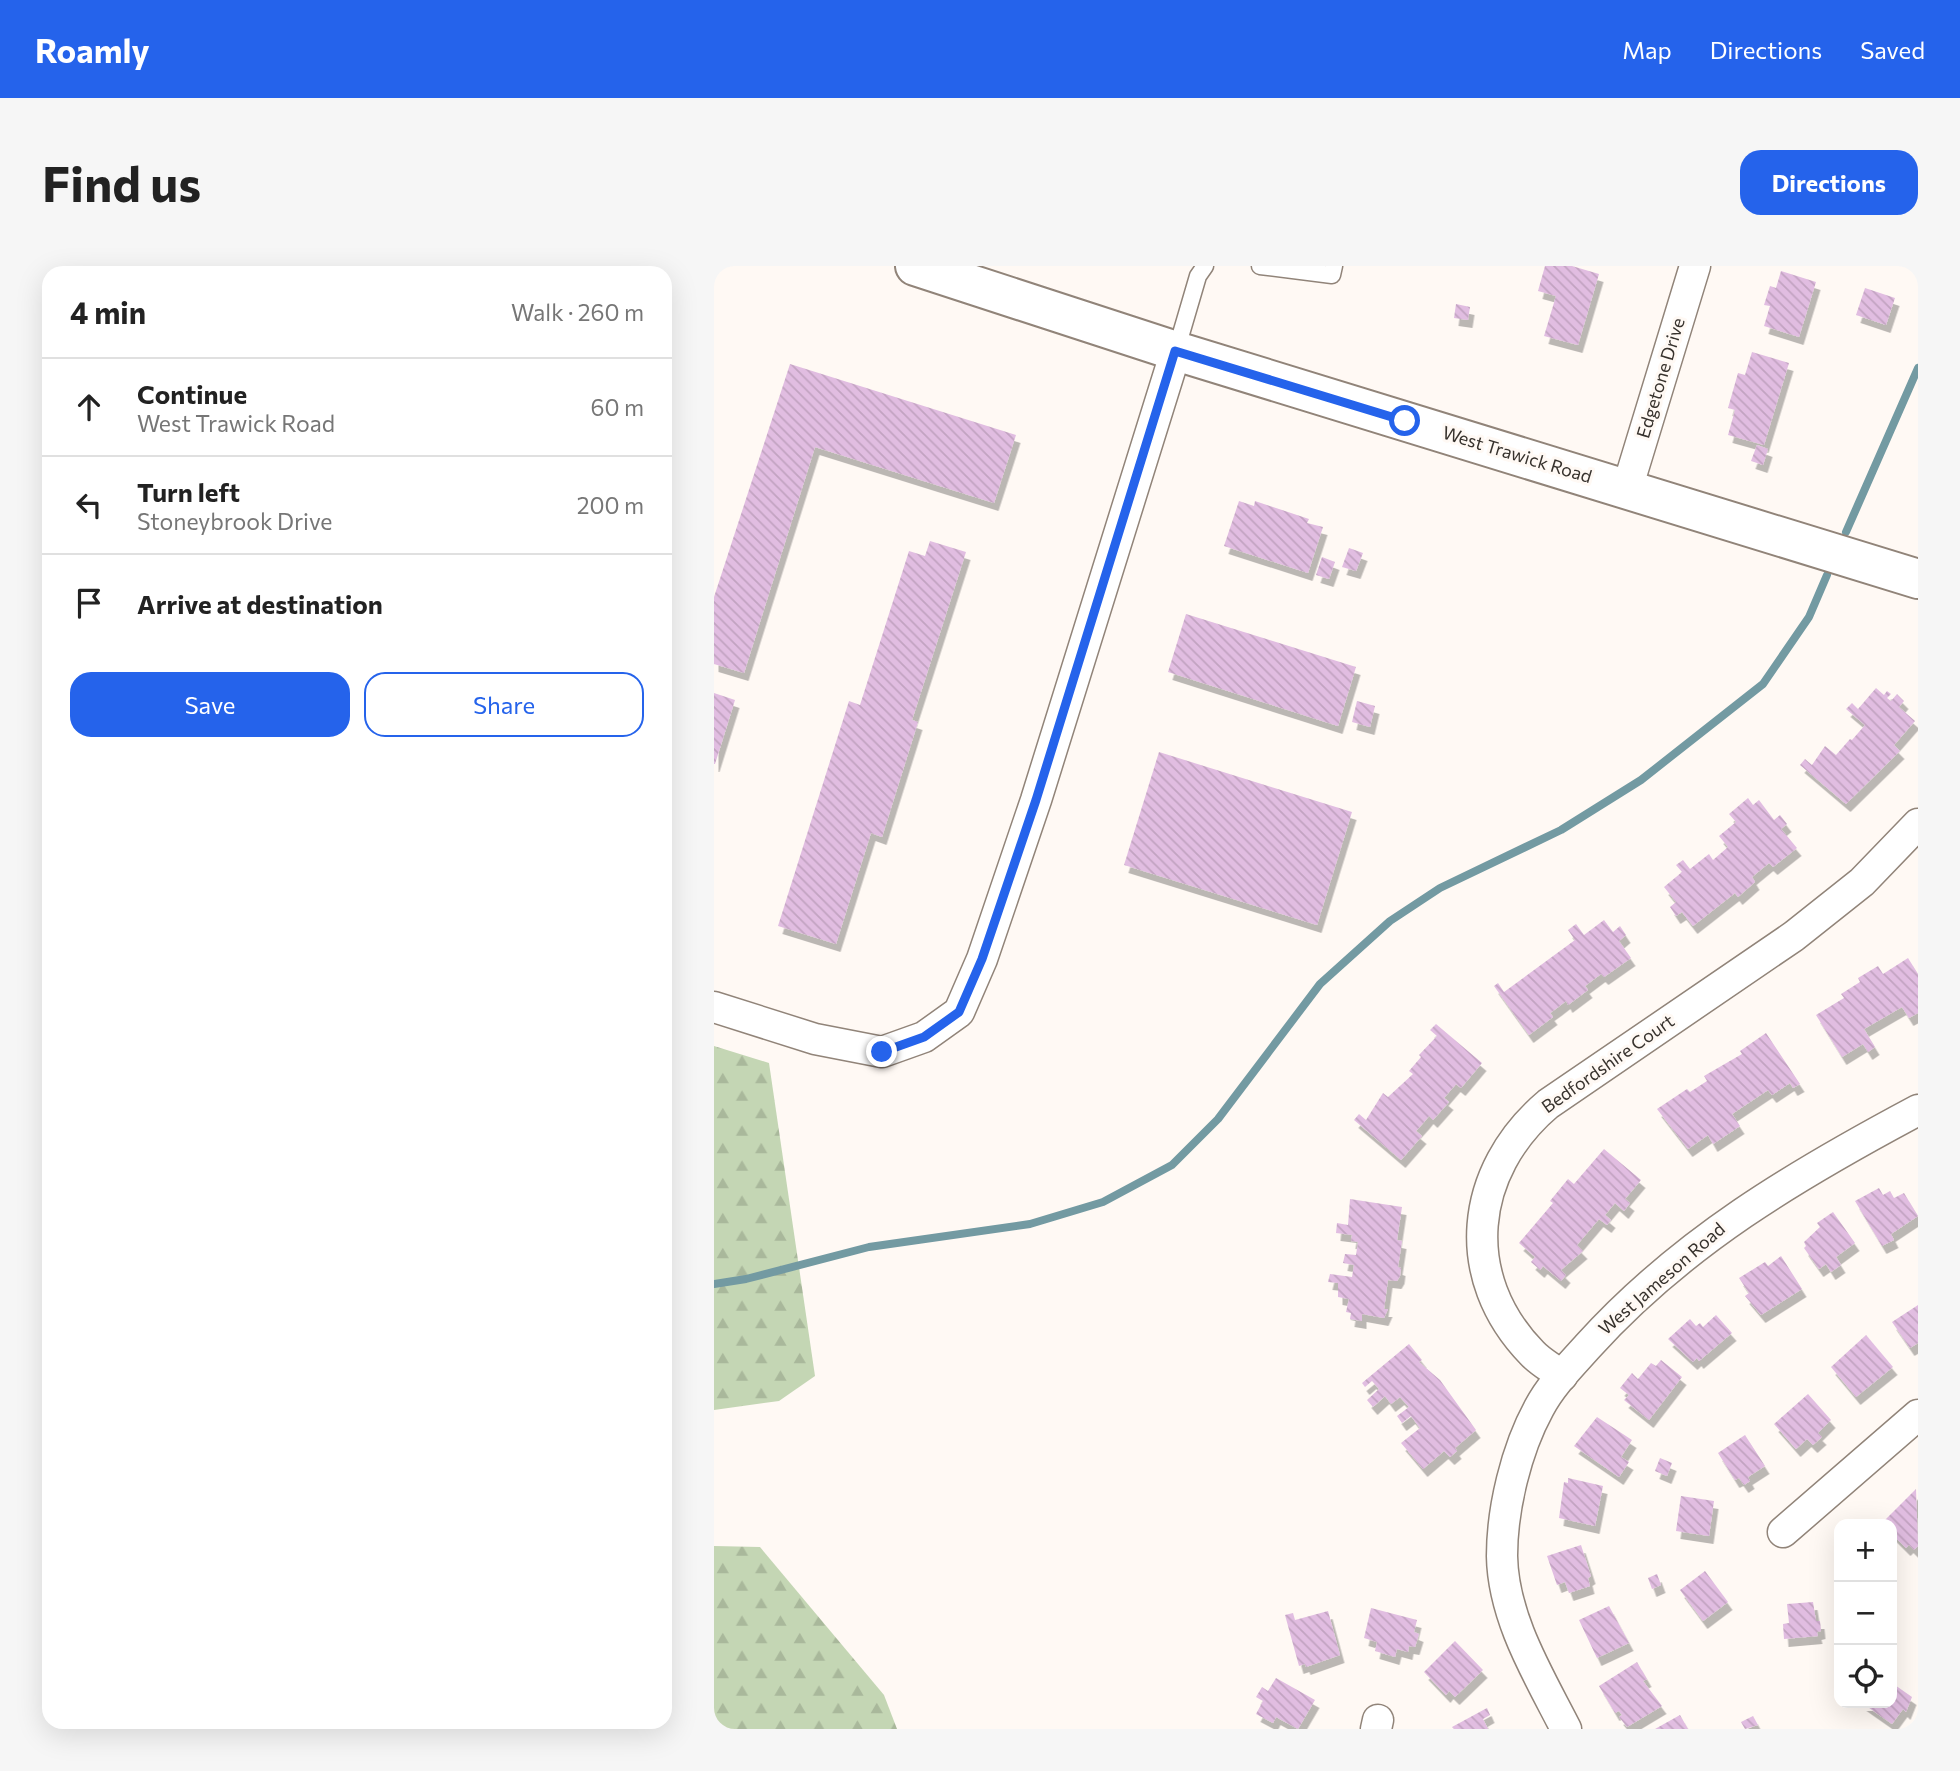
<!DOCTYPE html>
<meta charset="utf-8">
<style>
:root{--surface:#fff;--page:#f6f6f6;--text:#222;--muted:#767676;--line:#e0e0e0;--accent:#2563eb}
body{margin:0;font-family:Commissioner,sans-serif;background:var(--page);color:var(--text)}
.controls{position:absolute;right:21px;bottom:21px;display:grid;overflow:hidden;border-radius:14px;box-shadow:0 7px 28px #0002}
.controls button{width:63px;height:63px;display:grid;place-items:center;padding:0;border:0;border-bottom:2px solid var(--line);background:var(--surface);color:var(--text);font:35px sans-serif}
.stop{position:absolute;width:21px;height:21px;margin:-16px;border:5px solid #2563eb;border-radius:50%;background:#fff}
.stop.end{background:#2563eb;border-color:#fff;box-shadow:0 2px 7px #0008}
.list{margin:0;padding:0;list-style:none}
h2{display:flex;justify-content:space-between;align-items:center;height:91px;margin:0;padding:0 28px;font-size:30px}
h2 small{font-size:23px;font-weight:400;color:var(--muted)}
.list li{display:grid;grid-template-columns:46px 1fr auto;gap:21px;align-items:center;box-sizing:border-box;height:98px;padding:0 28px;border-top:2px solid var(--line)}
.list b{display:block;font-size:26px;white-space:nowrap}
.list p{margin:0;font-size:23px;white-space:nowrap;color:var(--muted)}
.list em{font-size:23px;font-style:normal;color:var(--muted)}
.actions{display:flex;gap:14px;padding:21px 28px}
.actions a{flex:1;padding:16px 0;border:2px solid var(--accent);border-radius:21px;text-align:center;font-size:24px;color:var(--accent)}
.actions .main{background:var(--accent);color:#fff}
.icon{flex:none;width:38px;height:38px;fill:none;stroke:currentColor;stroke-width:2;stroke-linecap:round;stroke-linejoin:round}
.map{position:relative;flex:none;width:1204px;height:1463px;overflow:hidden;border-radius:21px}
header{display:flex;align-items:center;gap:42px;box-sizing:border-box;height:98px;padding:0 35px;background:var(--accent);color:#fff}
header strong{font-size:33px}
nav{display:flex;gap:38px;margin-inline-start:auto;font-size:24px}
.intro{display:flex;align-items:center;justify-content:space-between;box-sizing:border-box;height:168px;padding:0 42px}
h1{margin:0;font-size:49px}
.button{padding:18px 32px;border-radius:21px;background:var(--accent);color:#fff;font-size:24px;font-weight:700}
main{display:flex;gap:42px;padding:0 42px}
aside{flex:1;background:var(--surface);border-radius:21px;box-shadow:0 7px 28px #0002}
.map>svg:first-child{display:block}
</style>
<header>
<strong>Roamly</strong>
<nav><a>Map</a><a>Directions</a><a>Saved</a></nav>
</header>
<div class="intro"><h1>Find us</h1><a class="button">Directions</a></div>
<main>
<aside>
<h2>4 min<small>Walk · 260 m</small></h2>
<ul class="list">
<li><svg class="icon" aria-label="ahead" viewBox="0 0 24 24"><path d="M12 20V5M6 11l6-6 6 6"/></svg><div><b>Continue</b><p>West Trawick Road</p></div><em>60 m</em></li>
<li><svg class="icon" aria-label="left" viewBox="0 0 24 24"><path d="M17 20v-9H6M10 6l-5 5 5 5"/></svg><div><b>Turn left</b><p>Stoneybrook Drive</p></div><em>200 m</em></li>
<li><svg class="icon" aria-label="arrive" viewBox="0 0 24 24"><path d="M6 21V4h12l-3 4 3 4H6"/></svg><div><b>Arrive at destination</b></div></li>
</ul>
<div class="actions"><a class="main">Save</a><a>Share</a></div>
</aside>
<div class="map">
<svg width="1204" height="1463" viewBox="0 0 1204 1463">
<defs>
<pattern id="forest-firs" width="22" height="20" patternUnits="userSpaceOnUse" patternTransform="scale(1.75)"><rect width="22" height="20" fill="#c4d6b4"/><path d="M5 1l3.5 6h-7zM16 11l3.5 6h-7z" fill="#a9b89b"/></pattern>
<pattern id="building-back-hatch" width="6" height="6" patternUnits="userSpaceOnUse" patternTransform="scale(1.75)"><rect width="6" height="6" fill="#e1bde1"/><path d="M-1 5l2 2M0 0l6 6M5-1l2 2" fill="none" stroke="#c2a3c1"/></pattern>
<filter id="shadow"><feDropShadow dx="4.5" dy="8" stdDeviation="0" flood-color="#0004"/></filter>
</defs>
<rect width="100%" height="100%" fill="#fff9f4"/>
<!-- forest -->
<g fill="url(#forest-firs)">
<path d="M0,780L55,797L101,1110L65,1135L0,1144Z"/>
<path d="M0,1280L46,1281L170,1429L183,1463H13L0,1455Z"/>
</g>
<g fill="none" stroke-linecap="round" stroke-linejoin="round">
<!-- stream -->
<g stroke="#739aa2" stroke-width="8">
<path d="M1132,266L1204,102"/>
<path d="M0,1018L32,1013L155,981L316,958L389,936L458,899L504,853L606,718L676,655L726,622L847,564L927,514L1049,418L1095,351L1113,309"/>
</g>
</g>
<!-- building -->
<g fill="url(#building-back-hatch)" filter="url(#shadow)">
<path d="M831,0H858L885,8L864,79L830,70L842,30L824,25Z"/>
<path d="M1067,5L1102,16L1085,71L1050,60L1056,40L1050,39L1056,20L1062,22Z"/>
<path d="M1151,22L1181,32L1172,59L1142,49Z"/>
<path d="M742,38L756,41L754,54L740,52Z"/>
<path d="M1038,86L1075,97L1050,179L1014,169L1021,144L1014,142L1024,107L1031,109Z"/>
<path d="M76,98L302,169L280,237L101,181L30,407L0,398V331Z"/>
<path d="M1043,179L1054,183L1049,199L1037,195Z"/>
<path d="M525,235L540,240L541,235L595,253L593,257L609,261L594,307L510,280Z"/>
<path d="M216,275L252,286L198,454L204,456L168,571L157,567L122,678L64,660L135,435L146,439L195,285L211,290Z"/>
<path d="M635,282L649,287L642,305L628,301Z"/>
<path d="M608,291L621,296L615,313L602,309Z"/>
<path d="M472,348L642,401L624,460L454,406Z"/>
<path d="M1162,422L1170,429L1173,425L1177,428L1173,432L1177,435L1183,428L1190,435L1185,441L1201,455L1180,479L1186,485L1132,538L1086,499L1091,493L1098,499L1111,480L1122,489L1136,473L1138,474L1151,459L1132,443L1138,437L1144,443Z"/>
<path d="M0,427L21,434L1,498H0Z"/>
<path d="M643,435L661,440L656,461L638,456Z"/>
<path d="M445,486L638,546L603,659L410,599Z"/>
<path d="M1034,532L1039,539L1045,534L1060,554L1066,549L1073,558L1067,563L1083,582L1059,601L1055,597L1038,611L1041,616L1024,631L1021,627L979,660L968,646L962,650L956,641L962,636L950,621L968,606L962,599L969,594L976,603L995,588L999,594L1014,581L1005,570L1022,556L1015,548Z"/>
<path d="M890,654L899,666L906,660L912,669L905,675L917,692L890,711L887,708L871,720L874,724L854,739L852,735L843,742L836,747L839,751L815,769L780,720L784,717L790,726L861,674L854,664L862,658L870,669Z"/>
<path d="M1194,692L1204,708V747L1195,752L1188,741L1150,763L1161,781L1154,786L1149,778L1128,791L1102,749L1130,732L1127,728L1146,716L1144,712L1164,700L1169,708Z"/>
<path d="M722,758L768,797L747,822L742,818L730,832L735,836L719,854L715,850L711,855L702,865L708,870L687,894L640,854L645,848L652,854L669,827L674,831L699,808L695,805L707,791L705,789L723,770L716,764Z"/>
<path d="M1052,767L1086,818L1079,822L1076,817L1058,829L1054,824L1018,848L1026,860L999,878L994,869L974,883L943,843L973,823L976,826L993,815L990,810L1028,788L1026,785Z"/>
<path d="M890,883L927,914L911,933L916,937L910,945L901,937L891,949L897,954L893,959L885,953L863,979L869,985L847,1004L852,1009L847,1015L829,1000L826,1004L817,996L821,991L805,977L839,937L836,935L854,913L860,918Z"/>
<path d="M1165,922L1169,929L1176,925L1180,932L1190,927L1204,950L1177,968L1180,974L1168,980L1141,935Z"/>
<path d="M636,933L688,941L683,974L688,975L684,1001L687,1002L686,1010L683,1015L674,1014L670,1043H674L670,1052L648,1048V1055L636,1053L637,1047L632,1046L635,1033L624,1031V1017L614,1016L616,1008L638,1011L640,999L629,997L631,988L642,989L644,976L637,975L638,969L622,967L623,957L634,959Z"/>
<path d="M1119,946L1141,977L1122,991L1127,999L1117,1006L1112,998L1105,1003L1090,982L1092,980L1090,976L1106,961L1103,957Z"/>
<path d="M1067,990L1088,1023L1047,1049L1031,1030L1035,1027L1025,1012L1051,996L1054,1000Z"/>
<path d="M1204,1039V1077L1196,1082L1178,1056Z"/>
<path d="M1002,1049L1018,1067L985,1095L983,1092L979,1096L954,1073L976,1053L982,1060L986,1057L989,1061Z"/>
<path d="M1152,1069L1179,1101L1142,1131L1117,1101Z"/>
<path d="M695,1078L708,1094L705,1096L726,1114L762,1164L741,1182L743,1185L736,1191L730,1185L709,1203L687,1177L706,1162L697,1150L688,1157L683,1150L695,1141L686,1131L677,1138L671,1130L659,1141L653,1134L665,1123L658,1115L651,1121L648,1117Z"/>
<path d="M947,1094L968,1111L935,1154L910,1134L915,1129L906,1122L918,1107L924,1113L937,1097L942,1100Z"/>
<path d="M1094,1128L1117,1154L1104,1167L1108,1171L1099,1179L1093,1173L1082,1183L1060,1158Z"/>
<path d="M883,1151L918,1174L907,1191L915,1196L905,1211L860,1180Z"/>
<path d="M1031,1169L1051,1200L1034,1211L1036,1215L1030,1219L1025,1212L1021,1214L1004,1187Z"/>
<path d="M946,1192L958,1197L953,1210L941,1205Z"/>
<path d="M854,1212L889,1220L881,1260L845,1252L850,1216L854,1217Z"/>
<path d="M1202,1223L1204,1280L1200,1284L1195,1279L1192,1282L1178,1268V1258H1167Z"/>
<path d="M967,1230L1000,1235L995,1270L962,1265Z"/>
<path d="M867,1279L877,1310L874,1312L876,1320L855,1327L851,1316L843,1319L833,1290Z"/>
<path d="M991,1305L1014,1336L989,1355L966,1324Z"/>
<path d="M943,1308L947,1319L938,1323L934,1312Z"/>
<path d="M1099,1336L1102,1355H1106L1107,1365L1103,1366L1104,1370L1070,1373L1069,1358L1075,1357L1073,1338Z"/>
<path d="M895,1340L915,1377L883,1392L865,1354Z"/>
<path d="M657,1342L703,1354L700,1366L705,1368L701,1381L695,1380L694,1386L683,1383L681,1391L661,1385L663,1376L650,1372Z"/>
<path d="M614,1345L626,1389L592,1401L591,1398L585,1400L571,1349L579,1347L581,1354Z"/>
<path d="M741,1375L769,1404L741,1431L735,1425L732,1429L710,1406Z"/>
<path d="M923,1396L933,1413L929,1415L948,1440L913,1461L905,1451L908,1449L905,1445L901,1447L885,1420Z"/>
<path d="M562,1412L601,1434L584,1463L562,1451L559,1457L542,1448L549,1435L542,1431L548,1421L554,1425Z"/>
<path d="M1178,1417L1198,1431L1192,1446L1189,1443L1178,1458L1148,1437H1178Z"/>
<path d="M773,1442L776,1449L769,1453L774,1463H740L738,1461Z"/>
<path d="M966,1449L974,1463H941Z"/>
<path d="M1039,1450L1044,1459L1031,1463L1027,1456Z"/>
</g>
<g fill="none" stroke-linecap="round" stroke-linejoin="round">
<defs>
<g id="lane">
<path d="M546,0L618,9L620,0"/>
<path d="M462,85L484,10L491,0"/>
</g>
<g id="street">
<path d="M913,223L981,0"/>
<path d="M0,741L101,773L168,786L210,771L245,746L268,693L322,534L462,85"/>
<path d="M848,1110C838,1102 826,1096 818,1087C744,1011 755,905 834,838L1080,670L1148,616L1204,558"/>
<path d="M1069,1266L1204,1149"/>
<path d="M662,1463L664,1454"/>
<path d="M852,1463C825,1410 789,1352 788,1290C788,1243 802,1184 825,1142C837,1119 857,1099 874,1080C968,976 1082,909 1204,844"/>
</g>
<path id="secondary" d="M201,0L462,85L1204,313"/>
</defs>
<!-- lane casing -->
<use href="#lane" stroke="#918479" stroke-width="19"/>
<!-- street casing -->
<use href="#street" stroke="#918479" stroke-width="33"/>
<!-- secondary casing -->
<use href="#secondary" stroke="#918479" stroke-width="42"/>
<!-- lane -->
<use href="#lane" stroke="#fff" stroke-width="16"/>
<!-- street -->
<use href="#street" stroke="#fff" stroke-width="30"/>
<!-- secondary -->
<use href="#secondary" stroke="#fff" stroke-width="38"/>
</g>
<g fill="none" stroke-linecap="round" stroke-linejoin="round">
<!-- route -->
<path stroke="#2563eb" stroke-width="9" d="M168,786L210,771L245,746L268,693L322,534L461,85L691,155"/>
</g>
<g text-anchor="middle" stroke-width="6" stroke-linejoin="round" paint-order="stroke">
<!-- street labels -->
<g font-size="18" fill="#37322d" stroke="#fff9f4">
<text transform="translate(947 112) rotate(-73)" y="6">Edgetone Drive</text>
<text transform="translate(803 189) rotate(17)" y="6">West Trawick Road</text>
<text transform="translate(894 798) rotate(-35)" y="6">Bedfordshire Court</text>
<text transform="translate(948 1013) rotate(-41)" y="6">West Jameson Road</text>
</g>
</g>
</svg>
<div class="controls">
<button>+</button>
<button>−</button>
<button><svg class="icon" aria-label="locate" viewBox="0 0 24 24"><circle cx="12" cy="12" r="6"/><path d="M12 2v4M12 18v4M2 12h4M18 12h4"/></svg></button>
</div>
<div class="stop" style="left:691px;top:155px"></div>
<div class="stop end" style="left:168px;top:786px"></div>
</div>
</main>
